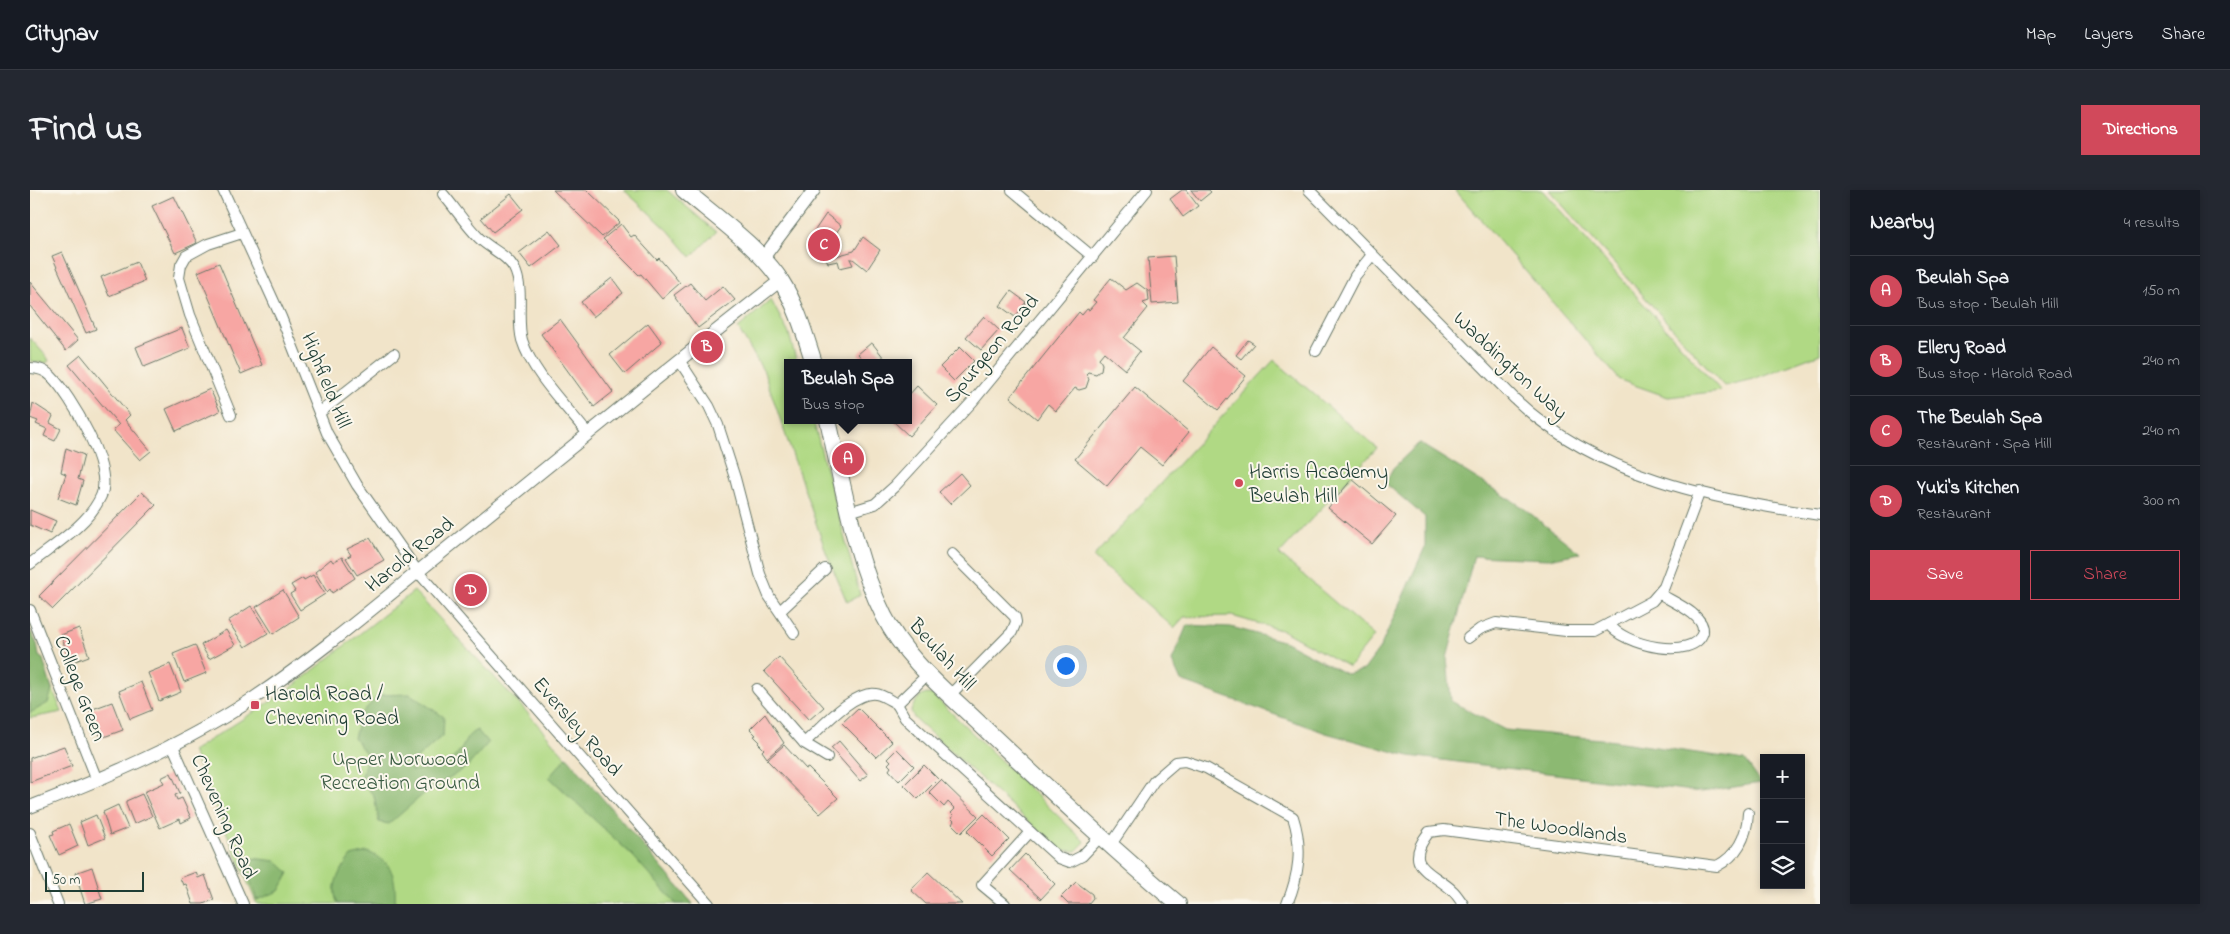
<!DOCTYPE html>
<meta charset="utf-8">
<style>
:root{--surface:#171b24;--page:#242831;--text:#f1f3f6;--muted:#9ea1a6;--line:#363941;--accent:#d1495b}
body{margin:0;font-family:"Indie Flower",sans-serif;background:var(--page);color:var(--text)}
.controls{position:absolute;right:15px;bottom:15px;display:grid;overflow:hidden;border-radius:0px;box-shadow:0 2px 8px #0003}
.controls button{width:45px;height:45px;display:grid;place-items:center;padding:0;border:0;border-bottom:1px solid var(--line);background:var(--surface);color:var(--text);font:25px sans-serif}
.scale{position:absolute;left:15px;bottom:12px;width:99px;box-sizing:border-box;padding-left:5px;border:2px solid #1f3d34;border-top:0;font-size:14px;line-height:18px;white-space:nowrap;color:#1f3d34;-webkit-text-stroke:4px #fbf7ec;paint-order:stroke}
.you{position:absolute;left:1035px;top:475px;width:18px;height:18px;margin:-12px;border:4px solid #fff;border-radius:50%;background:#1a73e8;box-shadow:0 0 0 8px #1a73e833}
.badge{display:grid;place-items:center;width:32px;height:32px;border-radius:50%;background:var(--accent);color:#fff;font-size:16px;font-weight:700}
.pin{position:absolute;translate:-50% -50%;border:2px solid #fff;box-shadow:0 1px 5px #0006}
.popup{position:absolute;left:754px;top:169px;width:128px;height:65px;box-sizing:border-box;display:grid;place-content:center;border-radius:0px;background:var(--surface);filter:drop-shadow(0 1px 4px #0005);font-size:16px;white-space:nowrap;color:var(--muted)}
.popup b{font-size:19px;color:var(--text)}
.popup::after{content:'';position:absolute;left:50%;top:100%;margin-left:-10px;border:10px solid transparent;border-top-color:var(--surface)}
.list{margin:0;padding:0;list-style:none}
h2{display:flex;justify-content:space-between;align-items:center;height:65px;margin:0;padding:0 20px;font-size:21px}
h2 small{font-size:16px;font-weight:400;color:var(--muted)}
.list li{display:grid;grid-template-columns:32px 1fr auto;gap:15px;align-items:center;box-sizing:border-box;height:70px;padding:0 20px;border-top:1px solid var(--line)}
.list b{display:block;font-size:19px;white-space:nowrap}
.list p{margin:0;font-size:16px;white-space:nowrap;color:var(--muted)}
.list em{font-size:16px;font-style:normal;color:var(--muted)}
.actions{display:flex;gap:10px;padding:15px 20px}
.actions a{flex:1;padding:11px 0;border:1px solid var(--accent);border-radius:0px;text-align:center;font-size:18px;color:var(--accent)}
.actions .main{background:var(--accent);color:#fff}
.icon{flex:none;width:28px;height:28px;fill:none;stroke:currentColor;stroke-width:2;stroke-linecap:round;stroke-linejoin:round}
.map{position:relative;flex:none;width:1790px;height:714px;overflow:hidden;border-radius:0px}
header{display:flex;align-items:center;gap:30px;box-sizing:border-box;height:70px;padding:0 25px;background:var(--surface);border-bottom:1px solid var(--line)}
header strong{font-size:24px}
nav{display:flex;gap:28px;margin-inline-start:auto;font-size:18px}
.intro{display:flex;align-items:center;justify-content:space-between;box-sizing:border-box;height:120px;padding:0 30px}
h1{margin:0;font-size:35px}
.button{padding:12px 22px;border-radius:0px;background:var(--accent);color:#fff;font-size:18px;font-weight:700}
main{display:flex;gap:30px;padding:0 30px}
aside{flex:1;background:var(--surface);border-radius:0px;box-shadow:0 2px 8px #0003}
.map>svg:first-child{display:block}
</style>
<header>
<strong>Citynav</strong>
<nav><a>Map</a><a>Layers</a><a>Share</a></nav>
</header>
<div class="intro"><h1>Find us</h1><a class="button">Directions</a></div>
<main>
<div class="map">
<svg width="1790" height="714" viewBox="0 0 1790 714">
<rect width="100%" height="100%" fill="#fbf7ec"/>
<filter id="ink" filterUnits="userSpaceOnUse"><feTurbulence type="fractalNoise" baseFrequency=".02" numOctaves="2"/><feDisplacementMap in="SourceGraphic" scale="10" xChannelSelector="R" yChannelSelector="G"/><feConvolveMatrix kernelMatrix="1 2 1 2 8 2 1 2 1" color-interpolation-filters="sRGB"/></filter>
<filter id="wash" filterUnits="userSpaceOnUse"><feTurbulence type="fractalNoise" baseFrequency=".0096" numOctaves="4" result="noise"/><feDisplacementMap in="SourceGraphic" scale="20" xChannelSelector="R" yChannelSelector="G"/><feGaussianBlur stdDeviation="1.12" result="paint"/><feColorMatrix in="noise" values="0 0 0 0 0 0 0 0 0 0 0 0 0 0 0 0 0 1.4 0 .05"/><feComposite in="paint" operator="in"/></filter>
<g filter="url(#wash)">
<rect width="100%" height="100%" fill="#f1e4c9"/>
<!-- green -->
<g fill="#b0d984" stroke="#688b5c">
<path d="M594,0H637L686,42L661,67L638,40Z"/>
<path d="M1425,0H1512L1691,201L1638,207L1590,190Z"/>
<path d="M1519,0H1790V164L1723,189L1694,196Z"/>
<path d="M741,110L759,144L767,173H758V230H783L830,405L817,412L796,362L734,182L708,138Z"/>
<path d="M0,148L17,167L19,171L16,173L0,171Z"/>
<path d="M1244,170L1347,258L1249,364L1344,446L1319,477L1254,441L1202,426L1154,427L1144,438L1063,367Z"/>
<path d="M384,401L495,520L663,714H227L162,561L257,501Z"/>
<path d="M0,444L32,522L0,528Z"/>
<path d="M897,504L903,505L1055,652L1046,661L1030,660L884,528L881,521C884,513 889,505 897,504Z"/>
</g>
<!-- forest -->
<g fill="#8cb972" stroke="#567b53">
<path d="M1389,253L1491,316L1550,363L1518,369L1444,366L1417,468L1421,511L1475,540L1571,549L1715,570L1731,593L1671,602L1379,566L1296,543L1151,491L1142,471L1157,435L1201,437L1256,452L1316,484L1334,480L1350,458L1395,357V327L1355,293L1363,278Z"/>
<path d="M0,440L7,454L9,466L13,469L22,500L18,513L0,523Z"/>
<path d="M380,504L414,527L413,545L387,568L381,581C397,579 420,576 430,561C436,552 436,545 447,540L458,553L437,577L397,601L359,634L349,632L344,606L331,590L337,565L324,548L330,525L349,505Z"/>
<path d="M537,567L663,714H646L603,666L519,587Z"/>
<path d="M337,662C364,671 366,688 365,714H308C299,695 310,681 321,666Z"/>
<path d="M212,667L246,671L259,683L249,701L227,710Z"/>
</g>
<g id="blocks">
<!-- building -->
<g fill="#f7a6a3">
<path d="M523,0H557L590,32L572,47Z"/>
<path d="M1152,0H1156L1168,16L1153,27L1140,9Z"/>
<path d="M1161,0H1179L1181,2L1170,11Z"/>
<path d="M481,4L493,19L463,42L451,28Z"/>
<path d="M144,6L167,53L145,63L122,16Z"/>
<path d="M796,24L811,36L801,50L806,66L824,61L833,47L850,60L837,80L823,69H820L823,75L810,78L808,71L798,73L796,68L789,69L781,46Z"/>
<path d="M591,34L601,47L604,45L627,70L629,68L650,93L632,109L611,84L609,85L573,49Z"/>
<path d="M519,40L531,55L501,78L489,63Z"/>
<path d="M32,62L66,139L56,143L22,66Z"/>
<path d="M1144,66L1148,112L1122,114L1118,68Z"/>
<path d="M107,72L115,91L79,106L71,87Z"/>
<path d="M189,73L232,175L211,184L168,82Z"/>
<path d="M582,88L593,103L563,127L551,112Z"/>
<path d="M1081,88L1096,100L1107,93L1118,101L1119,111L1113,113L1118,118L1094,148L1110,161L1095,180L1074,162L1069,168L1072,174L1071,180L1066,184L1058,182L1056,184L1059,189L1056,198L1049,200L1045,198L1026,221L1018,214L1007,229L980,207L1049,122L1052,125L1057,119L1059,120L1066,112L1063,110Z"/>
<path d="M0,92L48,150L36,161L0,116Z"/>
<path d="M660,93L675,111L693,96L705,110L668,138L644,105Z"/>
<path d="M981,101L996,112L985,127L970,116Z"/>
<path d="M954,126L969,140L951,160L936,147Z"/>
<path d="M530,129L583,202L564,217L511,144Z"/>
<path d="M618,133L632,152L595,184L580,165Z"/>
<path d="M152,138L160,158L114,177L106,157Z"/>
<path d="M1218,150L1224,154L1211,169L1206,165Z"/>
<path d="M841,153L843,154L858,173H836L828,164Z"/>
<path d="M930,157L944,171L924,191L910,177Z"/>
<path d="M1181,157L1216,186L1188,220L1153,191Z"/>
<path d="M51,165L100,225L95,230L121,261L110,270L83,240L89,235L39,175Z"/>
<path d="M887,196L907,215L879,246L862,230H878V206Z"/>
<path d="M1105,197L1159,242L1132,275L1110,257L1077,296L1045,269Z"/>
<path d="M180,199L190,221L146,241L136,219Z"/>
<path d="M3,213L23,226L20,233L31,239L25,251L14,246L17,239L6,234L8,231L0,228Z"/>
<path d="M36,258L54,265L48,289L53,291L46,315L28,308L36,284L31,282Z"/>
<path d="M930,283L940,295L920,314L909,302Z"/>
<path d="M1322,289L1366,326L1342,354L1298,318Z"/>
<path d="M112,302L126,315L23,419L9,406Z"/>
<path d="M0,320L26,331L20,344L0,335Z"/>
<path d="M340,348L354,370L327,385L316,368L321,365L317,359Z"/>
<path d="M312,367L325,388L302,403L300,399L297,402L285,382L301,369L303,372Z"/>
<path d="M283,385L295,404L270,420L260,404L265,401L261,395L273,388L274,390Z"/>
<path d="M253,400L269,427L243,444L226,417Z"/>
<path d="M221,416L238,443L215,457L198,431Z"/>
<path d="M49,438L59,466L40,473L31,445Z"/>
<path d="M196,440L205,455L179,469L171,455Z"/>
<path d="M165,455L176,483L154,492L143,464Z"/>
<path d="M749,467L794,517L779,530L734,481Z"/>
<path d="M140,474L151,502L129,511L118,483Z"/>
<path d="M111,492L122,520L100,529L89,501Z"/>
<path d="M82,512L93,540L71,548L60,520Z"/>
<path d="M828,518L862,552L846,567L812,533Z"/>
<path d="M735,524L754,553L737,568L732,561L734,559L728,553L730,552L724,546L726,545L720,539Z"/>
<path d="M809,551L838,585L830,591L801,558Z"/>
<path d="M754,555L776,579L778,578L808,608L790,624L737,570Z"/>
<path d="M34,556L42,576L0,592V568Z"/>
<path d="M867,559L884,576L869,591L859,580L861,577L858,574L861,571L858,568Z"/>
<path d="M894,575L908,589L888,609L874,595Z"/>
<path d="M141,583L150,603L145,605L147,610L152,608L161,628L151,633L150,629L130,638L114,602L134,593L131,588Z"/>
<path d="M911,590L948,626L931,643L922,634L924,631L921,628L924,626L921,623L925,619L918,612L914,617L899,602Z"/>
<path d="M112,604L122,626L104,634L96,614V611Z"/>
<path d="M88,615L98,638L80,645L73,622Z"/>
<path d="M954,624L979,649L962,666L937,641Z"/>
<path d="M66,625L75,648L58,655L50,632Z"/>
<path d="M39,634L48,656L29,665L20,645L24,644L23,641Z"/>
<path d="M995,664L1025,694L1011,709L980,680Z"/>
<path d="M62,677L72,709L55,714L45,683Z"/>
<path d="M166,682L168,688L175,685L184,710L173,714H163L156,694L153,695L150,688Z"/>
<path d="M898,682L932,714H896L881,700Z"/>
<path d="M1046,692L1062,704L1063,708L1058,714H1038L1031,707Z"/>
</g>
</g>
</g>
<g filter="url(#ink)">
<use href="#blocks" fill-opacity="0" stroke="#687768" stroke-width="1"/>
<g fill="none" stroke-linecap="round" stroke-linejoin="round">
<defs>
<g id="minor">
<path d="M193,0L251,127L297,243L327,295L388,382L679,714"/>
<path d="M982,0L1063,67"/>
<path d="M1279,0L1485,209C1566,286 1683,310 1790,325"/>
<path d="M413,4C425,18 436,35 449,48C460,59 476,64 484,78C495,100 486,127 492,150C502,183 537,217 558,244"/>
<path d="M1286,161L1325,86L1342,65"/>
<path d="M649,170L679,216L688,235L705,288L730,384L739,406L764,443"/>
<path d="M0,178C8,178 15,180 21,186C41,206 84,278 71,306C59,334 24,355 0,374"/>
<path d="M289,223L364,164"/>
<path d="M201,225L160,125L149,88L151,75L156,66L178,54L212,43"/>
<path d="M819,322L845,314L865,296L943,211L1117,0"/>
<path d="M0,420L67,590"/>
<path d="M750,421L795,379"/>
<path d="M1579,434C1592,455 1664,472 1673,442C1675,425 1643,412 1630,404"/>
<path d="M1438,448L1450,439L1466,433L1536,441H1565L1622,411L1634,397L1670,301"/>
<path d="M727,499L774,553L797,567"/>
<path d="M920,505L982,442L986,432L985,427L922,364"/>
<path d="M867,514L875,528L1029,668L1040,672L1052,666L1070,647"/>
<path d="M774,553C790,539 824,500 846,504C853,505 861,511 867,514L898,484"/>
<path d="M142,554L213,714"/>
<path d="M0,643L28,714"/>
<path d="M1080,656L1124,591L1146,572L1155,571L1176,578L1263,627C1273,658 1269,685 1257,714"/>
<path d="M975,714L952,695L1000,642"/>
<path d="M1433,714C1430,710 1427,705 1423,701C1402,681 1371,678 1399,642L1414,640L1687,676C1708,665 1717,646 1718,623"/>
</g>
<g id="tertiary">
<path d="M733,68L784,0"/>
<path d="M0,617C77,587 155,554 224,508C290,464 350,412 411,363C524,272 636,179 751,90"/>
</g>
<g id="primary">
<path d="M654,0C686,27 729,57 751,91C767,116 775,145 784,173"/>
<path d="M798,230C813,295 824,366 854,426C876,470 917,502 952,536C1016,596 1080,657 1148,714"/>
</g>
</defs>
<!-- minor casing -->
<use href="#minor" stroke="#687768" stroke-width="12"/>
<!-- tertiary casing -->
<use href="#tertiary" stroke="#687768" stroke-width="14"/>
<!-- primary casing -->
<use href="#primary" stroke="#687768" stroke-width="18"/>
<!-- minor -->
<use href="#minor" stroke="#fff" stroke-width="10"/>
<!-- tertiary -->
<use href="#tertiary" stroke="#fff" stroke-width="12"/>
<!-- primary -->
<use href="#primary" stroke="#fff" stroke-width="16"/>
</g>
</g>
<!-- markers -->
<g fill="#d1495b" stroke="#fbf7ec" stroke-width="2">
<circle cx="1209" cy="293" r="5"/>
<rect x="220" y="510" width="10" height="10" rx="2.5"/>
</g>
<g text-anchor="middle" stroke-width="4" stroke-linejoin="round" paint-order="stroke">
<!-- street labels -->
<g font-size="21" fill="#1f3d34" stroke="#fbf7ec">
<text transform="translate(961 158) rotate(-50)" y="7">Spurgeon Road</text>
<text transform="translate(1481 175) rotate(43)" y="7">Waddington Way</text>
<text transform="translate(297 190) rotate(68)" y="7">Highfield Hill</text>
<text transform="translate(379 364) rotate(-39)" y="7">Harold Road</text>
<text transform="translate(913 464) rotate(48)" y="7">Beulah Hill</text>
<text transform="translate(51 498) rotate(69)" y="7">College Green</text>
<text transform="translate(548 536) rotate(49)" y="7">Eversley Road</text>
<text transform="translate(195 626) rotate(66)" y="7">Chevening Road</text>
<text transform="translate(1531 637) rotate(8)" y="7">The Woodlands</text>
</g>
<!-- poi labels -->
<g font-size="21" fill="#1f3d34" stroke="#fbf7ec" text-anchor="start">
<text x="1219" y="288">Harris Academy<tspan x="1219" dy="24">Beulah Hill</tspan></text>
<text x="235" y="510">Harold Road /<tspan x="235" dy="24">Chevening Road</tspan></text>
</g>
<!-- park labels -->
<g font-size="21" fill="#3c5c44" stroke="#fbf7ec">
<text x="370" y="575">Upper Norwood<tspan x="370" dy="24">Recreation Ground</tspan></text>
</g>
</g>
</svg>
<div class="controls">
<button>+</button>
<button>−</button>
<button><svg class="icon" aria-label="layers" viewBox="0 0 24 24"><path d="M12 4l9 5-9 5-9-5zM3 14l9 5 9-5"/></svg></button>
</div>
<div class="scale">50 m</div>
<div class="you"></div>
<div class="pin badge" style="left:818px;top:269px">A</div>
<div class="popup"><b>Beulah Spa</b>Bus stop</div>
<div class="pin badge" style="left:677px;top:157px">B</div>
<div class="pin badge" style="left:794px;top:55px">C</div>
<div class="pin badge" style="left:441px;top:400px">D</div>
</div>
<aside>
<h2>Nearby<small>4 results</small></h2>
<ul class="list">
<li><span class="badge">A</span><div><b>Beulah Spa</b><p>Bus stop · Beulah Hill</p></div><em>150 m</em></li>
<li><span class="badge">B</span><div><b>Ellery Road</b><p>Bus stop · Harold Road</p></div><em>240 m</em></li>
<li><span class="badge">C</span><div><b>The Beulah Spa</b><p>Restaurant · Spa Hill</p></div><em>240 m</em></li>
<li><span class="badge">D</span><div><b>Yuki's Kitchen</b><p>Restaurant</p></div><em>300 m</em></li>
</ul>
<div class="actions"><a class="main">Save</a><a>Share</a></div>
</aside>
</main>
